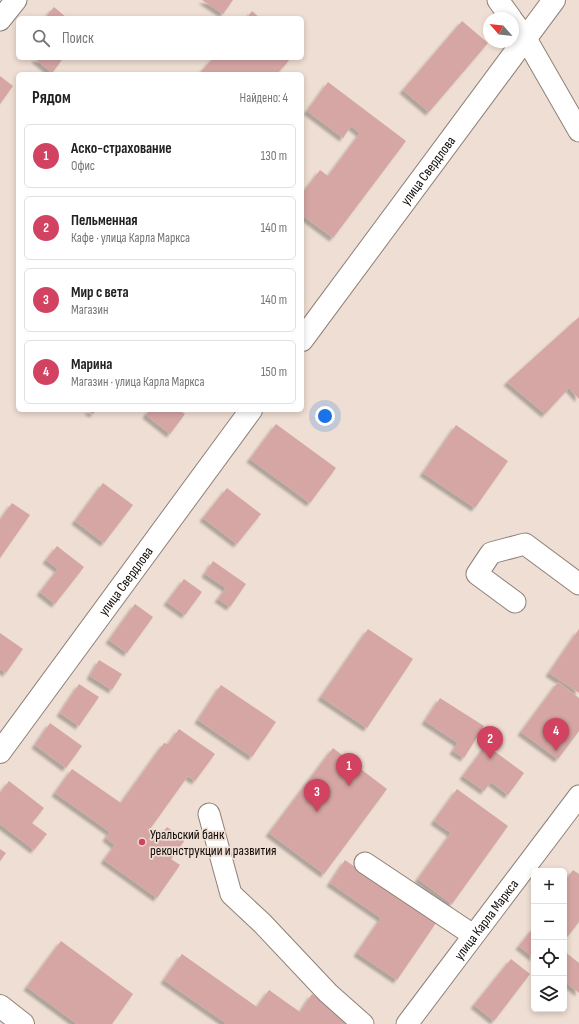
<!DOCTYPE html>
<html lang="ru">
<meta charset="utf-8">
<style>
:root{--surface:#fff;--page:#f2f2f2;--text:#222;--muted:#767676;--line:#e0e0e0;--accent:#d24261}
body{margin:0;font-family:"Sofia Sans Condensed",sans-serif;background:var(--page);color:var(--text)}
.controls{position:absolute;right:12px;bottom:12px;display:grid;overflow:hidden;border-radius:6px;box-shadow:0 2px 6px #0003}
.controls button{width:36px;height:36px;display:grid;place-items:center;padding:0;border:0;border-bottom:1px solid var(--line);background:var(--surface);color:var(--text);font:20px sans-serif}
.compass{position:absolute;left:483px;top:12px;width:36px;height:36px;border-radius:50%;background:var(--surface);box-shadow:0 2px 6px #0003;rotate:297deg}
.you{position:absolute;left:325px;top:416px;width:14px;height:14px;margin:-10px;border:3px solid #fff;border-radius:50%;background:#1a73e8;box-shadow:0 0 0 6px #1a73e833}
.badge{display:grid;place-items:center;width:26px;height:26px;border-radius:50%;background:var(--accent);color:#fff;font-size:13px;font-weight:700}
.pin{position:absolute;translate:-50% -33px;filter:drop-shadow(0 1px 2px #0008)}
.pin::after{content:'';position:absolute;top:21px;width:14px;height:12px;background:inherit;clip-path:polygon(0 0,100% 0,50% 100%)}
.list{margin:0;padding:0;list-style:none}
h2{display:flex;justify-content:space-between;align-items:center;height:52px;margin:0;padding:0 16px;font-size:17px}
h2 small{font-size:13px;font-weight:400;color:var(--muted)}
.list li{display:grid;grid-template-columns:26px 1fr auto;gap:12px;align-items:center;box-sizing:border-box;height:64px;margin:0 8px 8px;padding:0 8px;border:1px solid var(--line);border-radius:6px}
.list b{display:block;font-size:15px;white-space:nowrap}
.list p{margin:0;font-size:13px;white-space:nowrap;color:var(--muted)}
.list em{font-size:13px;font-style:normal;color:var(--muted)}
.icon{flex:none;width:22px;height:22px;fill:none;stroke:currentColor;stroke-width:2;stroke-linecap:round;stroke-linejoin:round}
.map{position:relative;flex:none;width:579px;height:1024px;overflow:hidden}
.search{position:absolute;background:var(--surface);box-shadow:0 2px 6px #0003;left:16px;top:16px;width:288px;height:44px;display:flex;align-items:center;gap:10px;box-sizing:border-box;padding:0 14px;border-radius:6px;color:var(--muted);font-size:15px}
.panel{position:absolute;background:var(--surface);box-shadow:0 2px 6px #0003;left:16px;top:72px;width:288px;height:340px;border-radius:6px}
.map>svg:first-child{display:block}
</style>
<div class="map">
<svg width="579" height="1024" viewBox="0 0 579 1024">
<defs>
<filter id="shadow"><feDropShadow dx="-3.5" dy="3.5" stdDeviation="1" flood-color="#0004"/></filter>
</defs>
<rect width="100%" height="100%" fill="#eeded3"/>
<!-- building -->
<g fill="#d5a6a4" filter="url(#shadow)">
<path d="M202,0H233L223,14Z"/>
<path d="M54,7L67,18H45Z"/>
<path d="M252,11L260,18H247Z"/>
<path d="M462,21L488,43L429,112L403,90Z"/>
<path d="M34,58H60L62,60L52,73Z"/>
<path d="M213,58H291L277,74H199Z"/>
<path d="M0,76L13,86L0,104Z"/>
<path d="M328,82L406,141L333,238L302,215V194L320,170L328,176L360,133L351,126L343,138L307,111Z"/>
<path d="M579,317V399L569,388L545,414L507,382Z"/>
<path d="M87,410H96L93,414Z"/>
<path d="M149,410H179L185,414L170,434L146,415Z"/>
<path d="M276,424L336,468L310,503L250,459Z"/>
<path d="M456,425L508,461L475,508L423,473Z"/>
<path d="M103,483L133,505L104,543L75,521Z"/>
<path d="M227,488L261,514L237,544L203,518Z"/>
<path d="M12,503L30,515L0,558V520Z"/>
<path d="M57,546L84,567L55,604L40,592L58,569L46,560Z"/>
<path d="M213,561L246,584L230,607L218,599L226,588L205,574Z"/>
<path d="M184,579L202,592L185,615L167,602Z"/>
<path d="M135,604L153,617L127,653L109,640Z"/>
<path d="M368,629L413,659L367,728L321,697Z"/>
<path d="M579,629V693L549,673Z"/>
<path d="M0,633L23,649L6,673L0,669Z"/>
<path d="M99,660L122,674L112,690L90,676Z"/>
<path d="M558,682L579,698V731L558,759L521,732Z"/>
<path d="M79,684L99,697L79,726L60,713Z"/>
<path d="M221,685L276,722L252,757L198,720Z"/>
<path d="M440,698L484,726L464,758L453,751L458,743L425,721Z"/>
<path d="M50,723L82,746L66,768L35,745Z"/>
<path d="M179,729L215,754L195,781L188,776L150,829L160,836L167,827L185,840L171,859L180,865L157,898L104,860L115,845L106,838L110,832L55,793L72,769L121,803L164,743L168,744Z"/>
<path d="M486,745L524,773L508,795L491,782L484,791L463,776Z"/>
<path d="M333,748L387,789L324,874L269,833Z"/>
<path d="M9,781L44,808L32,823L47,834L34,850L0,824V793Z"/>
<path d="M457,789L508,826L452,904L418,879L451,833L434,821Z"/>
<path d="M0,849L6,853L0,861Z"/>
<path d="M345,860L436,923L397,980L357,953L381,918L330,883Z"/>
<path d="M573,870L579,874V922L568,936L564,933V882Z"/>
<path d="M534,927V958L519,946Z"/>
<path d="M61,941L133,994L112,1024H77L27,987Z"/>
<path d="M564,951L579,963V993L564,981Z"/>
<path d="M182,954L257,1007L269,990L300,1012L312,994L352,1022L350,1024H227L164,980Z"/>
<path d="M511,959L530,974L494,1021L474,1005Z"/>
</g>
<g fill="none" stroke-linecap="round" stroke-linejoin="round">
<defs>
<g id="minor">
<path d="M498,0L511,18"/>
<path d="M0,20L16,0"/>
<path d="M513,21L525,37L579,131"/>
<path d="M515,602L477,574L491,553L525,544L579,584"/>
<path d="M209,814L231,894L262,923L328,993L363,1024"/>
<path d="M365,863L473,935"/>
<path id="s1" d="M407,1024L579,796"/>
</g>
<g id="major">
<path id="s2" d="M302,340L554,0"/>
<path id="s3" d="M0,752L251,410"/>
<path d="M0,1006L23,1024"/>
</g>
</defs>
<!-- minor casing -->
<use href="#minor" stroke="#8f8177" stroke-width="23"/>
<!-- major casing -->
<use href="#major" stroke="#8f8177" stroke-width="24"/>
<!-- minor -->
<use href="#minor" stroke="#fff" stroke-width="21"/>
<!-- major -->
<use href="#major" stroke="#fff" stroke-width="22"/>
</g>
<!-- markers -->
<circle fill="#d24261" stroke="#eeded3" stroke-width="1.5" cx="142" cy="842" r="4"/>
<g text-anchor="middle" stroke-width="3.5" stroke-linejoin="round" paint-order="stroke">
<!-- street labels -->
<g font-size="14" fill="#100b08" stroke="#eeded3">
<text dy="5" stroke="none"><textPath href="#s2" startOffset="211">улица Свердлова</textPath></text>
<text dy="5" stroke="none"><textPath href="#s3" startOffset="212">улица Свердлова</textPath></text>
<text dy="5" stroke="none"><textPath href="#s1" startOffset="131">улица Карла Маркса</textPath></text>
</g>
<!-- poi labels -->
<g font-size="14" fill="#100b08" stroke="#eeded3" text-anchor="start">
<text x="150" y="839">Уральский банк<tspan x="150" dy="16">реконструкции и развития</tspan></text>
</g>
</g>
</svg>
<div class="controls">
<button>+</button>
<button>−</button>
<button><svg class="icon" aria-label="locate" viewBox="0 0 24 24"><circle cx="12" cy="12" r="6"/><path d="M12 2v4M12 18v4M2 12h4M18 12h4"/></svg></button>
<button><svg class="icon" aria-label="layers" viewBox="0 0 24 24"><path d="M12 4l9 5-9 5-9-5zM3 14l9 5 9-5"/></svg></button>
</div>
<svg class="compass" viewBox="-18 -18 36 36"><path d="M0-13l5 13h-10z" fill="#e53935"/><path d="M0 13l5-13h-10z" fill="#767676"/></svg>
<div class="you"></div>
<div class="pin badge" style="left:349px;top:786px">1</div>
<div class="pin badge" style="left:490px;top:759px">2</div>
<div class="pin badge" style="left:317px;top:812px">3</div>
<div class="pin badge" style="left:556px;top:751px">4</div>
<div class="search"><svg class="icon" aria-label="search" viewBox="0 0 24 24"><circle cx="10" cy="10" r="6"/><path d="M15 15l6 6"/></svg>Поиск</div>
<section class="panel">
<h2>Рядом<small>Найдено: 4</small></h2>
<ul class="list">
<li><span class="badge">1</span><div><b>Аско-страхование</b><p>Офис</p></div><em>130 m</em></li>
<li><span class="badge">2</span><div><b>Пельменная</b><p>Кафе · улица Карла Маркса</p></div><em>140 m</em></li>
<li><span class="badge">3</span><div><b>Мир с вета</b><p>Магазин</p></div><em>140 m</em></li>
<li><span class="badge">4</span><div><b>Марина</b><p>Магазин · улица Карла Маркса</p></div><em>150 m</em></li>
</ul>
</section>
</div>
